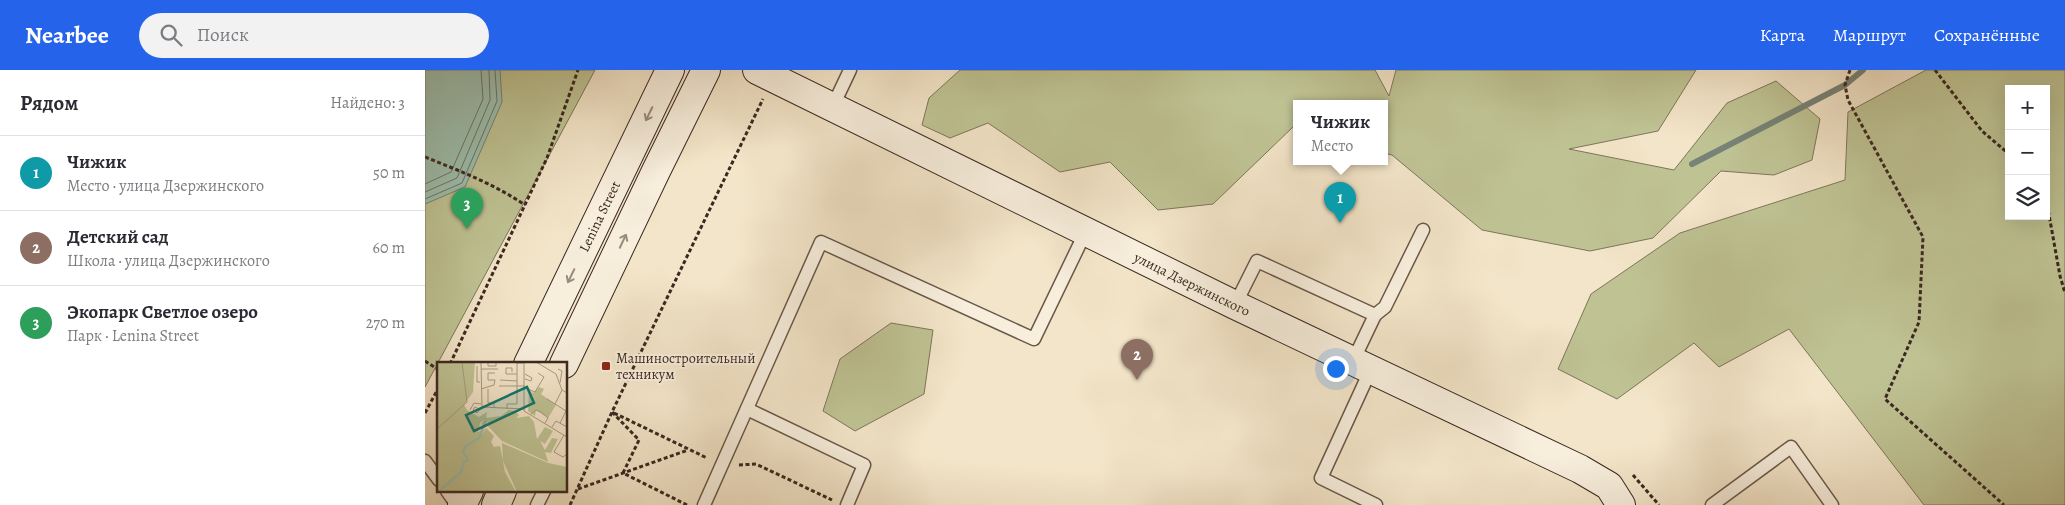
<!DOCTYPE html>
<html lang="ru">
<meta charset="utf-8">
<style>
:root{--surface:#fff;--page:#f2f2f3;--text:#2b2b33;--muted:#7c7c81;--line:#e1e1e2;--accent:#2563eb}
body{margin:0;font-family:Alegreya,serif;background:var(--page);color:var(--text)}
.controls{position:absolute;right:15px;top:15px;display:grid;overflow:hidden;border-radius:0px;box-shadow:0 5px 20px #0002}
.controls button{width:45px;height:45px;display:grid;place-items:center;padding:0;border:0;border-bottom:1px solid var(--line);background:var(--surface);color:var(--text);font:25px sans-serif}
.you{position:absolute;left:910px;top:298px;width:18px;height:18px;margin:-12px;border:4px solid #fff;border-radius:50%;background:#1a73e8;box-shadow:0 0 0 8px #1a73e833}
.badge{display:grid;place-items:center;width:32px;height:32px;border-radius:50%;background:var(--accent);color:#fff;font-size:16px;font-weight:700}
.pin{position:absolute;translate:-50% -41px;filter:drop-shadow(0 1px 2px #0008)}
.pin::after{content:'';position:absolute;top:26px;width:18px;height:15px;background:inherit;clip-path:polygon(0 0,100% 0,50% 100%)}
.popup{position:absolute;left:868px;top:30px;width:95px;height:65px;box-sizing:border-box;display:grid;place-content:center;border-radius:0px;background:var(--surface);filter:drop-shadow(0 1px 4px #0005);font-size:16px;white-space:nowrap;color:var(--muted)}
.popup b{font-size:19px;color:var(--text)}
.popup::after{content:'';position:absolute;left:50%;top:100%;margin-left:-10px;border:10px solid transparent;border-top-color:var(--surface)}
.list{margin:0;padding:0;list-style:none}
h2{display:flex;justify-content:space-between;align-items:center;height:65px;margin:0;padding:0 20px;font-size:21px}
h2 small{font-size:16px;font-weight:400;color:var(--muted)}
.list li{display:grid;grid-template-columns:32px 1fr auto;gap:15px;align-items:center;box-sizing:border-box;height:75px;padding:0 20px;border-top:1px solid var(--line)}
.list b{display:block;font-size:19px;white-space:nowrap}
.list p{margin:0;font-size:16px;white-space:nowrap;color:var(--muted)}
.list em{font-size:16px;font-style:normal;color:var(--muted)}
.icon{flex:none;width:28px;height:28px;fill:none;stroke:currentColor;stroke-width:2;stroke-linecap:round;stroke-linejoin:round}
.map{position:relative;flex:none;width:1640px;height:435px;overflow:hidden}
header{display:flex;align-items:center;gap:30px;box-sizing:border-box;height:70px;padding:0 25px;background:var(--accent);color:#fff}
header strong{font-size:24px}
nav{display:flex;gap:28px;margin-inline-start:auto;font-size:18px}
.search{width:350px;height:45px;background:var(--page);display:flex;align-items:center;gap:12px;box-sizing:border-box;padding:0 18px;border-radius:28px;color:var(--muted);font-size:19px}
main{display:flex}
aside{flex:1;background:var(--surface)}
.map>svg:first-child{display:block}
</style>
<header>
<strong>Nearbee</strong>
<div class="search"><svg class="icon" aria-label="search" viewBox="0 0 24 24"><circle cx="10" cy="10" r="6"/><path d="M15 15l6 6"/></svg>Поиск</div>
<nav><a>Карта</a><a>Маршрут</a><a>Сохранённые</a></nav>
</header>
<main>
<aside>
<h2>Рядом<small>Найдено: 3</small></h2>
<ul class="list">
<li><span class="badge" style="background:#0f9aa8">1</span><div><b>Чижик</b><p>Место · улица Дзержинского</p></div><em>50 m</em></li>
<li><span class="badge" style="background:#8d6e63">2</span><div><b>Детский сад</b><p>Школа · улица Дзержинского</p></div><em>60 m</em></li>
<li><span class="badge" style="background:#2e9e5b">3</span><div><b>Экопарк Светлое озеро</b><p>Парк · Lenina Street</p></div><em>270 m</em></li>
</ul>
</aside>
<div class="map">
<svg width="1640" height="435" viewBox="0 0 1640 435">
<rect width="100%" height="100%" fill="#f3e5c9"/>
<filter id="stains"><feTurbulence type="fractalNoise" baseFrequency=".004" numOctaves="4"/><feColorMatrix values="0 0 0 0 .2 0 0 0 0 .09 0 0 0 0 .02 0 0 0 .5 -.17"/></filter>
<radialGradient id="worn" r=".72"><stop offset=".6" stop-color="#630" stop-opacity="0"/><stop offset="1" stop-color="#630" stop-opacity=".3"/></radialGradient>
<!-- green -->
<g fill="#bfc394" stroke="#7d765a" fill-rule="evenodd">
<path d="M0,0H170L0,317Z"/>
<path d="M535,0H950L964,26L971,0H1271L1233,61L1144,79L1249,100L1302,33L1351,11L1395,49L1387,90L1349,105L1296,101L1228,168L1165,181L1057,160L967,85L959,83V34H871V57L869,56L788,134L733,140L685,92L635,102L563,53L525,68L497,55L504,28Z"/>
<path d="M1501,0H1640V435H1499L1364,259L1294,297L1269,273L1192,329L1133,299L1166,224L1255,163L1420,110L1423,42ZM1584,19H1621V146H1584Z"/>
<path d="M466,253L508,260L499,324L430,361L398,341L415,289Z"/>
</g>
<!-- water -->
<path fill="#9dc0b0" stroke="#768376" d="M0,0H75L77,32L40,117L0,134Z"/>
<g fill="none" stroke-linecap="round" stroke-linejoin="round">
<!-- shore -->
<g stroke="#6c7468" stroke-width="1">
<path d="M0,114L26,102L58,29L56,0"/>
<path d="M0,122L32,108L65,30L64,0"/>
<path d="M0,129L37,113L72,31L70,0"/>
</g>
<!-- stream -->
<path stroke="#768376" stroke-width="6" d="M1267,94L1420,15L1438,0"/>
<defs>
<g id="lane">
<path d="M407,38L425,0"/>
<path d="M810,235L832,191L950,245L928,291"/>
<path d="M950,245L960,237L998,160"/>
<path d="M946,299L896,408L951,435"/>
<path d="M322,339L439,395L422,435"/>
<path d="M0,391L14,410"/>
<path d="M22,421L32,435"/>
<path d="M112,435L119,421"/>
<path d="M279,435L396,172L609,269L661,161"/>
<path d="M1287,435L1366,377L1407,435"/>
</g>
<g id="secondary">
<path id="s1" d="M332,0L810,235L1155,399L1184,416L1196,435"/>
<path id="s2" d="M103,294L245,0"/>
<path d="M139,294L231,101L281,0"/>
<path d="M37,435L44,421"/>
<path d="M71,435L77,421"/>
</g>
</defs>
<!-- lane casing -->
<use href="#lane" stroke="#69574a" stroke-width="15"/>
<!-- secondary casing -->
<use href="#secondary" stroke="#3b2820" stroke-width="30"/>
<!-- path -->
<g stroke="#3b2820" stroke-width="3" stroke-dasharray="4 2.5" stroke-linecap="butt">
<path d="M1425,0L1420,15L1423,30L1498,167L1494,252L1460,329L1579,435"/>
<path d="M1510,0L1557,61L1584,84"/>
<path d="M0,87C35,101 69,114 100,135"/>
<path d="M1621,128L1635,206L1640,223"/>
<path d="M0,291L14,300"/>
<path d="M25,294L122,88L153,0"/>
<path d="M0,343L14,317"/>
<path d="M314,395L331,394L407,430"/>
<path d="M1208,405L1234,435"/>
<path d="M153,419L263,380"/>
<path d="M145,435L187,342L338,29"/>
<path d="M262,435L198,403L214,370L187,342L282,388"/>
</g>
<!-- lane -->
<use href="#lane" stroke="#f7eedc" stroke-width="12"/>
<!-- secondary -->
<use href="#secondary" stroke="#f7eedc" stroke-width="28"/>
</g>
<!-- one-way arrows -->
<defs><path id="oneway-shaft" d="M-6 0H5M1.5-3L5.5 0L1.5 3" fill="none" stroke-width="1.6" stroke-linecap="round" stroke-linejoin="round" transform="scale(1.25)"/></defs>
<g stroke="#998b7e">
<use href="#oneway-shaft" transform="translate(224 44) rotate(116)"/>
<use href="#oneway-shaft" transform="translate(198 171) rotate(-65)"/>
<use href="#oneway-shaft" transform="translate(146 206) rotate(116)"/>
</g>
<!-- markers -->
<rect fill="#8f2418" stroke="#f7eedc" stroke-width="2" x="176" y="291" width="10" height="10" rx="2.5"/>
<g text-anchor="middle" stroke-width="4" stroke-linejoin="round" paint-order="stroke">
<!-- street labels -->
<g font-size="14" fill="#3b2820" stroke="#f7eedc">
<text dy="5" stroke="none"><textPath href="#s2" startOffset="164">Lenina Street</textPath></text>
<text dy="5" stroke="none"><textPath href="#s1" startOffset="485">улица Дзержинского</textPath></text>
</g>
<!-- poi labels -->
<g font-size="14" fill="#3b2820" stroke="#f7eedc" text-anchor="start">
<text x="191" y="293">Машиностроительный<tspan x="191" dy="16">техникум</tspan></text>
</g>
</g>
<!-- overview -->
<g transform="translate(12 292)">
<rect width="130" height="130" fill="#f3e5c9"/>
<path d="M0,0H38L36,30L27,43L30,48L42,55L50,50L49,56L64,54L72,48L78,49L82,53L79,56L92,54L97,60L100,77L108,65L116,69L108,82L103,79L108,88L115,76L121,77L114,91L108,90L111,100L65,79L50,63L52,58L47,64L44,62L48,57L43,61L41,70L45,68V72L49,66L57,74L54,80L57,85L63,84L68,110L79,130H0ZM102,25L107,27L104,32L119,43L111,56L99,48L98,54L91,49L92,28L96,31ZM65,81L111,101L130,105V130H80L66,99Z" fill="#bfc394"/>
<path fill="none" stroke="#9dc0b0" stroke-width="2.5" d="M1,130L24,110L27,100L31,98L26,89L29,84L42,76L49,59"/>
<path fill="none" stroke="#a99985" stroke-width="1" d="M44,0L45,45L88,47M51,0V4H59V0M87,0V49L130,75M99,0L119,12L125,28L130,31M87,1H80V24H88M40,4V20H43M44,7H61M121,7L125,9L123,21M75,10V6H69V12H80M88,12L95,16L94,19L88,17M63,18L80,19M62,24H80V42H70V47M88,26L98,30L107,15L101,11M44,27L57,23L58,18H51V11H58M51,27V41H57V46M110,37L118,42L125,28M118,42L129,49L123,61M42,47L38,45L36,48L40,51L45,45M33,48L37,41L44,42M94,52L99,48L104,50L111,56L108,61M115,65L119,59L130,65M0,67L30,40L25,0M127,73L117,90L126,95L130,92"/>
<path fill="#0f766e" fill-opacity="0.15" stroke="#0f766e" stroke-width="2.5" d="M90,25L97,41L37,69L29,53Z"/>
<rect width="130" height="130" fill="none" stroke="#3b2820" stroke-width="2.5"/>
</g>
<rect width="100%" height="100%" filter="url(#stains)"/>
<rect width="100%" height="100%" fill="url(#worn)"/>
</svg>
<div class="controls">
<button>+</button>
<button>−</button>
<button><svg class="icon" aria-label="layers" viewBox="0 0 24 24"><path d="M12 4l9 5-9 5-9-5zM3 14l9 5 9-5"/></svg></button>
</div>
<div class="you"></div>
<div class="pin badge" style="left:915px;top:153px;background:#0f9aa8">1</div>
<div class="popup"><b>Чижик</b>Место</div>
<div class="pin badge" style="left:712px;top:310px;background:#8d6e63">2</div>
<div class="pin badge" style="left:42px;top:159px;background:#2e9e5b">3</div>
</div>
</main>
